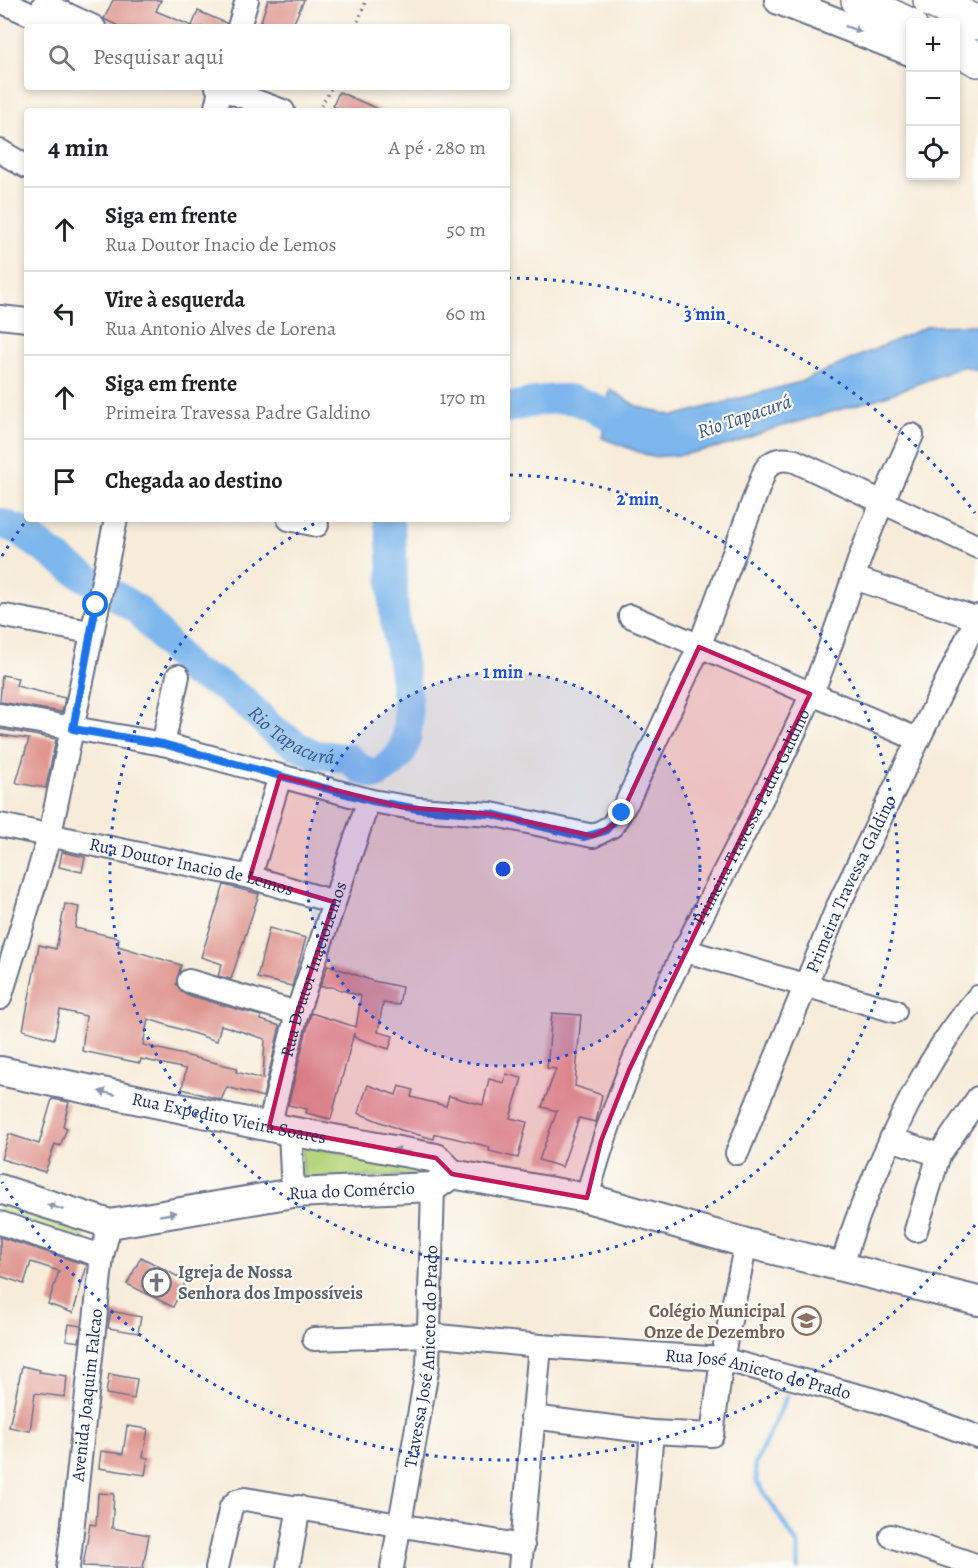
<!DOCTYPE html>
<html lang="pt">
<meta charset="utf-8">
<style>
:root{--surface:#fff;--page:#f2f2f2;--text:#202124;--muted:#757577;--line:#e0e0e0}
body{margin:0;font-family:Alegreya,serif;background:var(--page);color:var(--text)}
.controls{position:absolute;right:18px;top:18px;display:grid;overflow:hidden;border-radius:6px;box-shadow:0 3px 9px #0003}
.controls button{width:54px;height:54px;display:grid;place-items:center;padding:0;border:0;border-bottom:2px solid var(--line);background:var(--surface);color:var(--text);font:30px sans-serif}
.stop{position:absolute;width:18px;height:18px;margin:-14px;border:4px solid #1a73e8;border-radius:50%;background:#fff}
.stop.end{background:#1a73e8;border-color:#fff;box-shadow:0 2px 6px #0008}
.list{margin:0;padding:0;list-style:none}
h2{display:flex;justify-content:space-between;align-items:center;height:78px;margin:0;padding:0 24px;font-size:26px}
h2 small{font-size:20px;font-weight:400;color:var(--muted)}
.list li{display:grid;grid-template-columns:39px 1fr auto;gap:18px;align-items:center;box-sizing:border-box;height:84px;padding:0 24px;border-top:2px solid var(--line)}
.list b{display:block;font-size:22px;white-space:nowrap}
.list p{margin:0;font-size:20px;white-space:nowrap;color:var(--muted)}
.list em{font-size:20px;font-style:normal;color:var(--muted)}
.icon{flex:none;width:33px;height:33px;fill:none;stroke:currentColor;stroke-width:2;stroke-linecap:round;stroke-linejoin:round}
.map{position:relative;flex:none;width:978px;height:1568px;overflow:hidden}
.search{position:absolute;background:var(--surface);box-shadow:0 3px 9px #0003;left:24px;top:24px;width:486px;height:66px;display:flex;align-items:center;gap:15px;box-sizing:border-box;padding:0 21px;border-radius:6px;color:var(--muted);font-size:22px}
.panel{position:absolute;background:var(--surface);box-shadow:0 3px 9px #0003;left:24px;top:108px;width:486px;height:414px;border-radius:6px}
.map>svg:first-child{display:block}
</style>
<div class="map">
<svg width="978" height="1568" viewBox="0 0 978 1568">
<rect width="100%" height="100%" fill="#fdfcf7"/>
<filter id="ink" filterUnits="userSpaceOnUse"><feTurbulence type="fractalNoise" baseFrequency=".0167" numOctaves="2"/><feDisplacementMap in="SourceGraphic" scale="12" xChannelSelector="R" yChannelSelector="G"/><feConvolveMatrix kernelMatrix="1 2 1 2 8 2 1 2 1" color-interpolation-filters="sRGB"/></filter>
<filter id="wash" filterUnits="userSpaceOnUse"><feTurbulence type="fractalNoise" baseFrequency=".008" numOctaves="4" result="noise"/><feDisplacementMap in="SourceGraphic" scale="24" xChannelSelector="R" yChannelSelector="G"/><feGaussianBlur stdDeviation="1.35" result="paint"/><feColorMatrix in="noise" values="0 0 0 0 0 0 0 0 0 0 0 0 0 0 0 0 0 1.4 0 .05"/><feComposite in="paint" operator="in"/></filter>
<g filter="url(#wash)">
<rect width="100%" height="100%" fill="#f7ecda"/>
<!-- green -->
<g fill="#b6d67d" stroke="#68826e" stroke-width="1.5">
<path d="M302,1145L427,1170L424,1175L303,1179Z"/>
<path d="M0,1196L87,1224L82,1242L0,1216Z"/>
</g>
<!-- water -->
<path fill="#7bb6ec" stroke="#4b72a5" stroke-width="1.5" d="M978,325V371L964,366L883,397L766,431L733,444L681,455L652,457L602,438L610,389L636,406L674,416L800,382L928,326Z"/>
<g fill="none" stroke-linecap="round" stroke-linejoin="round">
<!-- stream -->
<path stroke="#7bb6ec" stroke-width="5" d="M787,1396L755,1465L757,1482L798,1545V1568"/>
<!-- river -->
<g stroke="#7bb6ec" stroke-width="30">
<path d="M507,408C526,404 553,396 573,400C592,404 621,424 643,431"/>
<path id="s1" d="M0,523L17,529L71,568L138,610L192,672L219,684L244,701L272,729L297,746L316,755L348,758L362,770L376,774C387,768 398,761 403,749C417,716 397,647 394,611C391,580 395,550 388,519"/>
</g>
</g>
<g id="blocks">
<!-- building -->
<g fill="#df9690" fill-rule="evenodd">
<path d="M113,0H161L156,11L192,26L198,11L226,23V27H120L104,19Z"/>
<path d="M268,0H304L292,27H259Z"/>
<path d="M339,92L383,111H345L333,106Z"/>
<path d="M2,675L18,678L16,686L65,698L62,712L0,702Z"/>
<path d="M0,729L56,739L46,788L16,783L29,739L0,735Z"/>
<path d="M62,852L85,857L82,872L59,867Z"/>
<path d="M224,885L259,894L231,979L218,976L222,964L201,957Z"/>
<path d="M65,904L79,907L75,928L119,938L118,946L181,965L176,984L185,994L261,1016V1020L280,1026L263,1097L227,1087L221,1100L218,1099L182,1089L186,1069L141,1059L140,1063L82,1051L86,1016L60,1010L54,1039L23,1030L39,945L56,949ZM148,1019L217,1041L221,1025L265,1039L263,1079L236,1072L237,1068L143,1045Z"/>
<path d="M269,928L306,938L292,986L257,978Z"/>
<path d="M328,965L373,981L402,987L399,1005L383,1003L378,1032L393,1036L389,1049L354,1037V1033L331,1119L306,1113L307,1109L288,1105L311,1013L356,1027L361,996L332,987H320Z"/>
<path d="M552,1013L581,1015L575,1086L602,1095L596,1122L579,1118L562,1167L539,1160L557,1111L542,1107L556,1069L547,1068Z"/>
<path d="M506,1074L522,1078L510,1118L527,1122L518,1158L489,1151L490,1147L454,1138L435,1134L434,1139L401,1130L358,1113L368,1085L396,1095L399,1086L413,1090L411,1097L446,1106L449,1096L483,1105L489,1079L504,1083Z"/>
<path d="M52,1099L69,1102L63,1126L67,1128L60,1146L55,1144L45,1172L1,1159L9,1134L39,1144Z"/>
<path d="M0,1237L87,1265L73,1313L48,1304L59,1271L31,1262L24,1284L0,1276Z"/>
<path d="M141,1257L186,1281L173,1307L127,1284Z"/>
<path d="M111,1311L141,1317L138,1333L108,1328Z"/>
<path d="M69,1324L81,1326L79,1342L66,1340Z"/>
<path d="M22,1366L40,1370L39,1372L67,1376L65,1397L35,1393L30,1431L9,1427Z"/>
<path d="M109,1374L137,1379L134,1399L106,1394Z"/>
<path d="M127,1426L148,1429L143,1457L148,1458L145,1475L99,1468L101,1451L123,1454Z"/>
<path d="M98,1493L114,1494L112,1528L149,1535L143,1568L83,1566L90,1524L96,1525Z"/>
</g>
</g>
</g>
<g filter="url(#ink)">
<use href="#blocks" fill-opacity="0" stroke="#687189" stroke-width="1.5"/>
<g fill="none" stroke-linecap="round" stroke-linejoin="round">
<defs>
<g id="minor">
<path d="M0,1L59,27"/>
<path d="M44,4L94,27"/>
<path d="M239,27L247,0"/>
<path d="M217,87L283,111"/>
<path d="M215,111L221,87"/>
<path d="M0,151L27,167"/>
<path d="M0,317L27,320"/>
<path d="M289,519L317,525"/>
<path d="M854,578L978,619"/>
<path d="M5,616L90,632"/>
<path d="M630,616L917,739"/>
<path d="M0,715L163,744L372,801L418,809L491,814L593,836L612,826L627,802L699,647L765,470C772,459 783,458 795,461L978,547"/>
<path d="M163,744L178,676"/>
<path id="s2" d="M0,825L250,877L334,902"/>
<path d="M250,877L280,776"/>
<path d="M683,950L895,1011"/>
<path d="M189,981L297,1013"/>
<path d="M0,998L50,834L116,519"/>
<path id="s3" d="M269,1127L297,1013L364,814"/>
<path d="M290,1131L293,1193"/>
<path d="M891,1139L939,1155"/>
<path id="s4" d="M737,1153L838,906L978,616"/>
<path id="s5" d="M587,1198C630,1028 726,880 799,722C823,671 841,615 859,561C874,518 894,477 912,435"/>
<path d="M0,1223L102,1256"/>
<path d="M916,1230L939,1155L978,1098"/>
<path d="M843,1265C851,1230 865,1199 879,1166C906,1105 934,1048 978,997"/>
<path id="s6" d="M314,1339L429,1335L540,1346L722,1359L882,1402L978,1437"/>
<path d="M532,1417L652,1432L712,1435L722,1359L746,1243"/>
<path d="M891,1536L978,1566"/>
<path id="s7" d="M68,1568L102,1256L110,1224"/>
<path d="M217,1568L231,1507L237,1501L245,1499L523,1546"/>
<path d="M288,1568L299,1507"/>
<path id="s8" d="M392,1568L428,1365L433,1187"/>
<path d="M520,1568L540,1346"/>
<path d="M640,1568L652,1432"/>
</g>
<g id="major">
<path d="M779,0L910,51"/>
<path id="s9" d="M0,1071L290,1131L436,1158L452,1174"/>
<path id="s10" d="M0,1189L110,1224L293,1193L433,1187L452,1174L587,1198L746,1243L978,1301"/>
</g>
<g id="highway">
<path d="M858,0L910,25"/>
<path d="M930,0L978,23"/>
<path d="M956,48L978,60"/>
</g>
</defs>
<!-- minor casing -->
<use href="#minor" stroke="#687189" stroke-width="26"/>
<!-- major casing -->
<use href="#major" stroke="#687189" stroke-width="32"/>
<!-- highway casing -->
<use href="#highway" stroke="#687189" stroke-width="36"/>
<!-- path -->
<g stroke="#687189" stroke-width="3" stroke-dasharray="1.5 4.5" stroke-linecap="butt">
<path d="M356,27L366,0"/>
<path d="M318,111L332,87"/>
</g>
<!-- minor -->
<use href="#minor" stroke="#fff" stroke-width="22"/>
<!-- major -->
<use href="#major" stroke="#fff" stroke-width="28"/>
<!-- highway -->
<use href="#highway" stroke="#fff" stroke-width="33"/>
</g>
<!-- one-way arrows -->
<defs><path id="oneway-solid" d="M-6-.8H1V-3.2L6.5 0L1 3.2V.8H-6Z" transform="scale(1.5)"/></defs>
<g fill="#8d97ae">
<use href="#oneway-solid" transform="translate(853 29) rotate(21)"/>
<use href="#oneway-solid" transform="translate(107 1093) rotate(-168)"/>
<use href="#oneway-solid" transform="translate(401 1151) rotate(-170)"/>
<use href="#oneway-solid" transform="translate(55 1207) rotate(-162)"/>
<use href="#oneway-solid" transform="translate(168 1214) rotate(-10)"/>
</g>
</g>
<g fill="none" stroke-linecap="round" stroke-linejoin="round" filter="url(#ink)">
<!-- route -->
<path stroke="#1a73e8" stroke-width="8" d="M96,605L73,729L163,744L372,801L418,809L491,814L584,837L605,831L622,813"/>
</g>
<!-- marked area -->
<path fill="#c2185b" fill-opacity="0.2" stroke="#c2185b" stroke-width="4.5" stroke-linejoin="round" d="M699,647L810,694L629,1070L601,1141L587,1198L452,1174L436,1158L269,1127L297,1013L334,902L250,877L280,776L402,807L491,814L593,836L612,826L622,813Z"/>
<!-- distance rings -->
<circle cx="503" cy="869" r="197" fill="#1d4ed8" fill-opacity=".12"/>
<g fill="none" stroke="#1d4ed8" stroke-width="3" stroke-dasharray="3 6">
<circle cx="503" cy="869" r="197"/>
<path d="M510 475A394 394 0 1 1 321 520"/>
<path d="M975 1225A591 591 0 0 1 2 1182M2 556A591 591 0 0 1 25 522M508 278A591 591 0 0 1 975 513"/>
</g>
<!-- icons -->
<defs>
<symbol id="church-ring" viewBox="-11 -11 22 22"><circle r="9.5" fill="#fdfcf7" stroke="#6b7280" stroke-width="1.5"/><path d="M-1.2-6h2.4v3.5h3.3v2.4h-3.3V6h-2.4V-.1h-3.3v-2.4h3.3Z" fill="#6b7280"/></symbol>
<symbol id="school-ring" viewBox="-11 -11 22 22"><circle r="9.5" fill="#fdfcf7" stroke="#8d6e63" stroke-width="1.5"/><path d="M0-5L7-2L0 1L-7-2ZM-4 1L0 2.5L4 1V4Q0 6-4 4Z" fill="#8d6e63"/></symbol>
</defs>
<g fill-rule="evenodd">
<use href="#church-ring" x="140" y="1266" width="33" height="33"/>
<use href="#school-ring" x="790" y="1304" width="33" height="33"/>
</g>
<g text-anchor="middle" stroke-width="4.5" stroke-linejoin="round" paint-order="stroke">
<!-- street labels -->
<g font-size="18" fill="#1b2f5e" stroke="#fdfcf7">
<text dy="6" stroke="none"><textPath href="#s5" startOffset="416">Primeira Travessa Padre Galdino</textPath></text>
<text dy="6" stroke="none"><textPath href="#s2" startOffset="196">Rua Doutor Inacio de Lemos</textPath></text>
<text dy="6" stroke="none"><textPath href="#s4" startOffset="292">Primeira Travessa Galdino</textPath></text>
<text dy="6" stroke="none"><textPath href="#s3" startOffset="164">Rua Doutor InacioLemos</textPath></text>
<text dy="6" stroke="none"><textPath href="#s9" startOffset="234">Rua Expedito Vieira Soares</textPath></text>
<text dy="6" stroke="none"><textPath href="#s10" startOffset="360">Rua do Comércio</textPath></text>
<text dy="6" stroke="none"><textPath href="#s8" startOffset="214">Travessa José Aniceto do Prado</textPath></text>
<text dy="6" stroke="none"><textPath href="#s6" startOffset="447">Rua José Aniceto do Prado</textPath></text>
<text dy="6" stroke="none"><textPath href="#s7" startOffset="174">Avenida Joaquim Falcao</textPath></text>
</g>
<!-- worship labels -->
<g font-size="18" font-weight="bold" fill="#5b616d" stroke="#fdfcf7" text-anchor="start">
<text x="178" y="1278">Igreja de Nossa<tspan x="178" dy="21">Senhora dos Impossíveis</tspan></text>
</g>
<!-- education labels -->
<g font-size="18" font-weight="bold" fill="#785e54" stroke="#fdfcf7" text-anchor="end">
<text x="785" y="1317">Colégio Municipal<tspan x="785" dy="21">Onze de Dezembro</tspan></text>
</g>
<!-- water labels -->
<g font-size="20" font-style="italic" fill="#385889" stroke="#fdfcf7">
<text transform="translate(744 416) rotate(-19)" y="7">Rio Tapacurá</text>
<text dy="7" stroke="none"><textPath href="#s1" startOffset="366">Rio Tapacurá</textPath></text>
</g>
</g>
<circle cx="503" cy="869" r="9" fill="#1d4ed8" stroke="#fdfcf7" stroke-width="3"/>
<g font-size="18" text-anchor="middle" font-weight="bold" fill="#1d4ed8" stroke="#fdfcf7" stroke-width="4.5" stroke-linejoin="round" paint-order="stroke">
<text x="705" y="320">3 min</text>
<text x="638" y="505">2 min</text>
<text x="503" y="678">1 min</text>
</g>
</svg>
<div class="controls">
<button>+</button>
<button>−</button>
<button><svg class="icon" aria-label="locate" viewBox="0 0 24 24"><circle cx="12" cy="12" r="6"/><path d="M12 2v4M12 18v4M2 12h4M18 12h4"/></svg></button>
</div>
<div class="stop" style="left:96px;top:605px"></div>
<div class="stop end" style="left:622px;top:813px"></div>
<div class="search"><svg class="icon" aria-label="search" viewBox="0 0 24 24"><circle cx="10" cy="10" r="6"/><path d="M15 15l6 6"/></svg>Pesquisar aqui</div>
<section class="panel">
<h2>4 min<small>A pé · 280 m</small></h2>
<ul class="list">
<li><svg class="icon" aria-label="ahead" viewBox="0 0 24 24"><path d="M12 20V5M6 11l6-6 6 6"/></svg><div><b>Siga em frente</b><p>Rua Doutor Inacio de Lemos</p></div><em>50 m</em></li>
<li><svg class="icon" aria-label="left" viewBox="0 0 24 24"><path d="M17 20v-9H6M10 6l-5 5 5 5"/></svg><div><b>Vire à esquerda</b><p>Rua Antonio Alves de Lorena</p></div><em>60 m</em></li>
<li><svg class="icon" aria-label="ahead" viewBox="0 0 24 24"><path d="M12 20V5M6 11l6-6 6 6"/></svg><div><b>Siga em frente</b><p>Primeira Travessa Padre Galdino</p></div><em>170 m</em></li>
<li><svg class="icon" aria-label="arrive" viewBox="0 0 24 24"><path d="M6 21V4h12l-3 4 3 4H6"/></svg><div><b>Chegada ao destino</b></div></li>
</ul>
</section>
</div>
